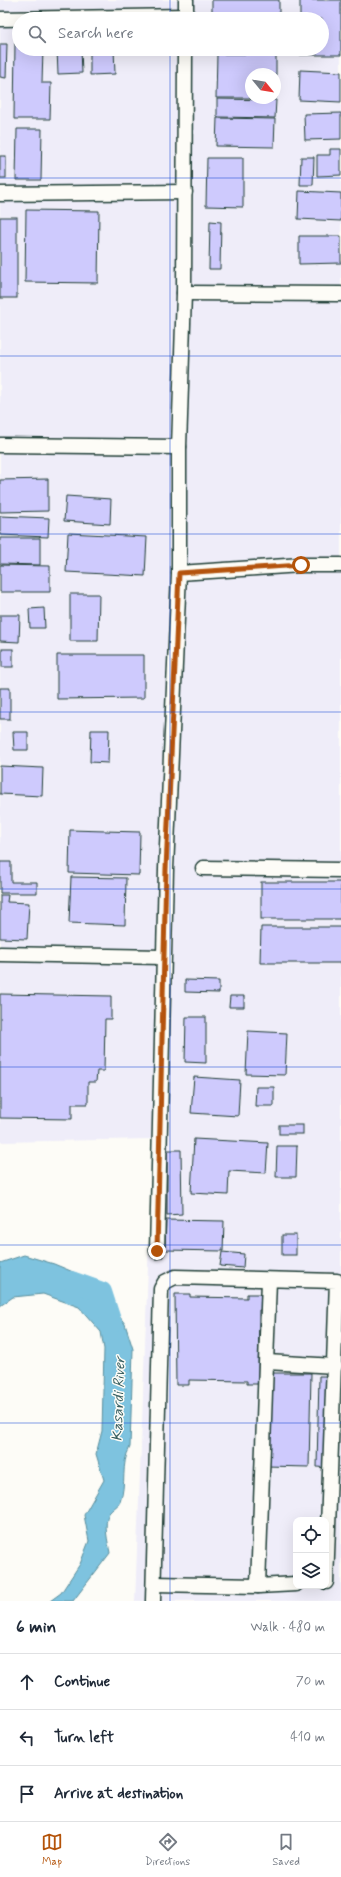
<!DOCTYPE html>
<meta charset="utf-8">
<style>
:root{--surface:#fff;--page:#f2f2f3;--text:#1f2937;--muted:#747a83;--line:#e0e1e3;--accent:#b45309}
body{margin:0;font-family:Mynerve,sans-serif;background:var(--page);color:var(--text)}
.controls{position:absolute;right:12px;bottom:12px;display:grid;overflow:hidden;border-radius:8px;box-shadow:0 4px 16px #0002}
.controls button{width:36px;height:36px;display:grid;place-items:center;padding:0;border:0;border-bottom:1px solid var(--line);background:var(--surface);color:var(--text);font:20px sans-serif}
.compass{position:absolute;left:245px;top:68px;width:36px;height:36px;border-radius:50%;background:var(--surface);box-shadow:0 4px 16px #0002;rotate:120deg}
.stop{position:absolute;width:12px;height:12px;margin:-9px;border:3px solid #b45309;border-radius:50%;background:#fff}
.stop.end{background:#b45309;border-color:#fff;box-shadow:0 1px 4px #0008}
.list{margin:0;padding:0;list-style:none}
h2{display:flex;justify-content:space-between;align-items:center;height:52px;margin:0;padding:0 16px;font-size:17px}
h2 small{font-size:13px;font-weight:400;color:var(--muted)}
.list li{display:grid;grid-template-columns:26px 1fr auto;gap:12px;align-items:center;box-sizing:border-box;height:56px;padding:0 16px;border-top:1px solid var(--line)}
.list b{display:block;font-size:15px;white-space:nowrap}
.list em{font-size:13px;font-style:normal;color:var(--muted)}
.icon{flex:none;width:22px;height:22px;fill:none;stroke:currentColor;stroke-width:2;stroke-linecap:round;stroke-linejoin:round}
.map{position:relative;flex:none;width:341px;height:1601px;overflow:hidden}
.search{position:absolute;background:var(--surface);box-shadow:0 4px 16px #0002;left:12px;right:12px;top:12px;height:44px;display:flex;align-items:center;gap:10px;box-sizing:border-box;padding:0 14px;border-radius:22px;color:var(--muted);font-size:15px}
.sheet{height:220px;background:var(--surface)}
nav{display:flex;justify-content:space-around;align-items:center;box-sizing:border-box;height:56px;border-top:1px solid var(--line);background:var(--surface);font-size:11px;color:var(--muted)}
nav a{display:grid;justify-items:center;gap:2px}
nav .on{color:var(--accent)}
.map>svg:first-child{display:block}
</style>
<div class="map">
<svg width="341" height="1601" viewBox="0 0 341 1601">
<rect width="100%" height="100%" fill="#fdfcf7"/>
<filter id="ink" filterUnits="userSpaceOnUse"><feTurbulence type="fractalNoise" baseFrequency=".025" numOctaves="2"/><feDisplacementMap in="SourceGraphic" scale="8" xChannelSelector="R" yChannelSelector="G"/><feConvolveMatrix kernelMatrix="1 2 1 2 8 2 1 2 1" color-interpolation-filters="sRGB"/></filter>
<g filter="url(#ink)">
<!-- built -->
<path fill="#efedf9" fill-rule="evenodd" d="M0,0H341V1601H135L153,1139L0,1142ZM19,19H322V49H19ZM251,74H275V98H251ZM296,1520H326V1586H296Z"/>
<!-- water -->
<path fill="#7ec3df" stroke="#588d9b" d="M24,1255L54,1264L78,1274L109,1302L125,1324L133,1349L130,1447C120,1465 127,1484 120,1502C118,1506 112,1509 109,1513C103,1525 108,1541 110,1553L73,1601H50L61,1593L80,1564L89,1541L84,1515L104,1480L96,1454L102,1431L104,1349L101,1332L79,1307L43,1294L13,1297L0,1306V1263Z"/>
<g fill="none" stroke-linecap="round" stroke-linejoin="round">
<!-- river -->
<path stroke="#7ec3df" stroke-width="20" d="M71,1281L102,1292L112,1323"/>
</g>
<!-- building -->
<g fill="#cecafd" stroke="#1f3d34">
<rect x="212" y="0" width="67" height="19"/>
<path d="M300,0H341V55H300V49H322V19H300Z"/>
<path d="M15,43H19V49H43L42,83H51L50,119H14Z"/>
<path d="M0,44H7L6,78L0,77Z"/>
<path d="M57,49H81L82,73L58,74Z"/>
<path d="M90,49H114L115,74L90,75Z"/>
<path d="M257,49H294V54L257,53Z"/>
<path d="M217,54H276V98L275,74H251V98H216Z"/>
<path d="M300,70L341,72V102L299,100Z"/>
<path d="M217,99L276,100L275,118L217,117Z"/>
<path d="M341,113V139L305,140L304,114Z"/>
<path d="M217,118L275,119L274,147L216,146Z"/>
<path d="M17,129H42L41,180H16Z"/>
<path d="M330,149H341V175L317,176V155H330Z"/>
<rect x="0" y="156" width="6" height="22"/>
<path d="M301,157H314L313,185H300Z"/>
<path d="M207,158H243V207L206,206Z"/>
<path d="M299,191L341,193V221L298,219Z"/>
<path d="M26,210L99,211L98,283L25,282Z"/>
<rect x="0" y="217" width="17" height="81"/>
<path d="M210,221L221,222L220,269H209Z"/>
<path d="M299,236H341V263L299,264Z"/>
<path d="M48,479V511L0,512V480Z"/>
<path d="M66,496L111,499L110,524L64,521Z"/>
<path d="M0,516L49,518L48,537L0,535Z"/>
<path d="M68,533L147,537L145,576L66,572Z"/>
<path d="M0,538H40V565L0,564Z"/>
<path d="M0,565L50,566V592H0Z"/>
<path d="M70,594H99L98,641H70Z"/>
<path d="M44,608L45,628H30L29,609Z"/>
<path d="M0,615H20L19,642L0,641Z"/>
<rect x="2" y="649" width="11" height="18"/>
<path d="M57,655H144V698L57,699Z"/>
<rect x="0" y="688" width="10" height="31"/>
<path d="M91,730H109L108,763L90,762Z"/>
<path d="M13,732H28V750H14Z"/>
<path d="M0,766L43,768L42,796L0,794Z"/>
<path d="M70,830L140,832L139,875L69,873Z"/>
<path d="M0,862H11V882H37V893H0Z"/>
<path d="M71,877L126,878L125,925L69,923Z"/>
<rect x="261" y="882" width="80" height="37"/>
<path d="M0,895H8L7,902L29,903L27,939L0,938Z"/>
<path d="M261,927H341V963H260Z"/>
<path d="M185,980L219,981V993L185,992Z"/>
<path d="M0,994L111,996V1019H105L104,1071H97L96,1082H88V1104H72V1119L0,1118Z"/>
<path d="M230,996H244V1007H229Z"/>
<path d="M186,1017H206V1063L185,1062Z"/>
<path d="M248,1031L287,1033L285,1075L246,1074Z"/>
<path d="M194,1077L240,1080L238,1116L191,1113Z"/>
<path d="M256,1087H274V1106H255Z"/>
<rect x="279" y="1125" width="24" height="9"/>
<path d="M194,1139L268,1143L266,1173L229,1171L228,1195L191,1193Z"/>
<path d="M277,1146H297L296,1177H276Z"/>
<path d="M167,1150H181L182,1214L167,1215Z"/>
<path d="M166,1220L224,1221L223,1251L165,1250Z"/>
<rect x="282" y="1235" width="14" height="20"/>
<path d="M222,1252L244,1254L243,1268L220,1266Z"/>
<path d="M175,1294H190V1297L247,1298V1294H262V1310H259L258,1384H247V1381L189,1380V1385H176Z"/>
<path d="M268,1373H311L309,1467L266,1466Z"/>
<path d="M319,1376H330L327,1468L317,1467Z"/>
</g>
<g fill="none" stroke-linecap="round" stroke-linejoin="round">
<defs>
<g id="minor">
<path d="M0,19L186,16"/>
<path d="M186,19V0"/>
<path d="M0,194L185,192"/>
<path d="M184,293L341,294"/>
<path d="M0,445L179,447"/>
<path d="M179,573L301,565H341"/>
<path d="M203,868L341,870"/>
<path d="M0,954L163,957"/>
<path d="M157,1251L166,869L179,573V447L184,293L185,49"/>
<path d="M267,1362L335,1366"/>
<path d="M154,1584L258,1586L296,1584"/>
<path d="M258,1586L269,1280"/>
<path d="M153,1601L161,1289L165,1282L175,1277L337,1281L326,1582"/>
</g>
</defs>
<!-- minor casing -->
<use href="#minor" stroke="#1f3d34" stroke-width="17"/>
<!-- minor -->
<use href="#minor" stroke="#fdfcf7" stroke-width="14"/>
</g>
</g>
<g fill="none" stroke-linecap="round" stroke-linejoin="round" filter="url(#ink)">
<!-- route -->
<path stroke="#b45309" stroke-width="5" d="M157,1251L166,869L179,573L301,565"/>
</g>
<!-- grid -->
<path fill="none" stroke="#1d4ed8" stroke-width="1" stroke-opacity="0.55" d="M170,0V19M170,49V1601M0,178H341M0,356H341M0,534H341M0,712H341M0,889H341M0,1067H341M0,1245H341M0,1423H341"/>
<g text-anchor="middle" stroke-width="3" stroke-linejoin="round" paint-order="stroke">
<!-- water labels -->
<g font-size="15" font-style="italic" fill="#375e5f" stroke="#fdfcf7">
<text transform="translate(118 1399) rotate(-88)" y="5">Kasardi River</text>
</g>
</g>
</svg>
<div class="controls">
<button><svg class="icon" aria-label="locate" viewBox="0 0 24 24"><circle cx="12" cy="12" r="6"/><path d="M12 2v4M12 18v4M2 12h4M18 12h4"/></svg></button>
<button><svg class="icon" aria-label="layers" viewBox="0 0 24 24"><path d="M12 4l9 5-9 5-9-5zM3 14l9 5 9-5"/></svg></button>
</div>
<svg class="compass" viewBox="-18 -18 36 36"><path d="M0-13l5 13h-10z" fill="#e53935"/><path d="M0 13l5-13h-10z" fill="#747a83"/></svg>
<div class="stop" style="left:301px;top:565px"></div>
<div class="stop end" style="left:157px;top:1251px"></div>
<div class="search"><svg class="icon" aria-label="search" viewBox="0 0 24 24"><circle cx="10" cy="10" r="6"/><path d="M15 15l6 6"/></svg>Search here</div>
</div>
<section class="sheet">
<h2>6 min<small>Walk · 480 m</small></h2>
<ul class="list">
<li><svg class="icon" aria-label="ahead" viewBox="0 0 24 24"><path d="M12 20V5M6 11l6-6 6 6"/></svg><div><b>Continue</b></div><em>70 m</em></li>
<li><svg class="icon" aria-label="left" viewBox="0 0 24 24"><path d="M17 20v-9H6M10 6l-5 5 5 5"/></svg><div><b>Turn left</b></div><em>410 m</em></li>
<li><svg class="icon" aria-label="arrive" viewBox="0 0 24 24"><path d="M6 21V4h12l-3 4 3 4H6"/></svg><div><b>Arrive at destination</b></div></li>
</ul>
</section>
<nav>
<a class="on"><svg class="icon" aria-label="map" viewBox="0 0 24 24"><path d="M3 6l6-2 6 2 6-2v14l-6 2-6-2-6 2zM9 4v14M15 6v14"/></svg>Map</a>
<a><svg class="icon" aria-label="directions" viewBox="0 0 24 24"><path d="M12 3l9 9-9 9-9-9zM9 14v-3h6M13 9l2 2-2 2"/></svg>Directions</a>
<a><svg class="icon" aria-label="saved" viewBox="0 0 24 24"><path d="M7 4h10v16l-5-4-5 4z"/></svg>Saved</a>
</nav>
